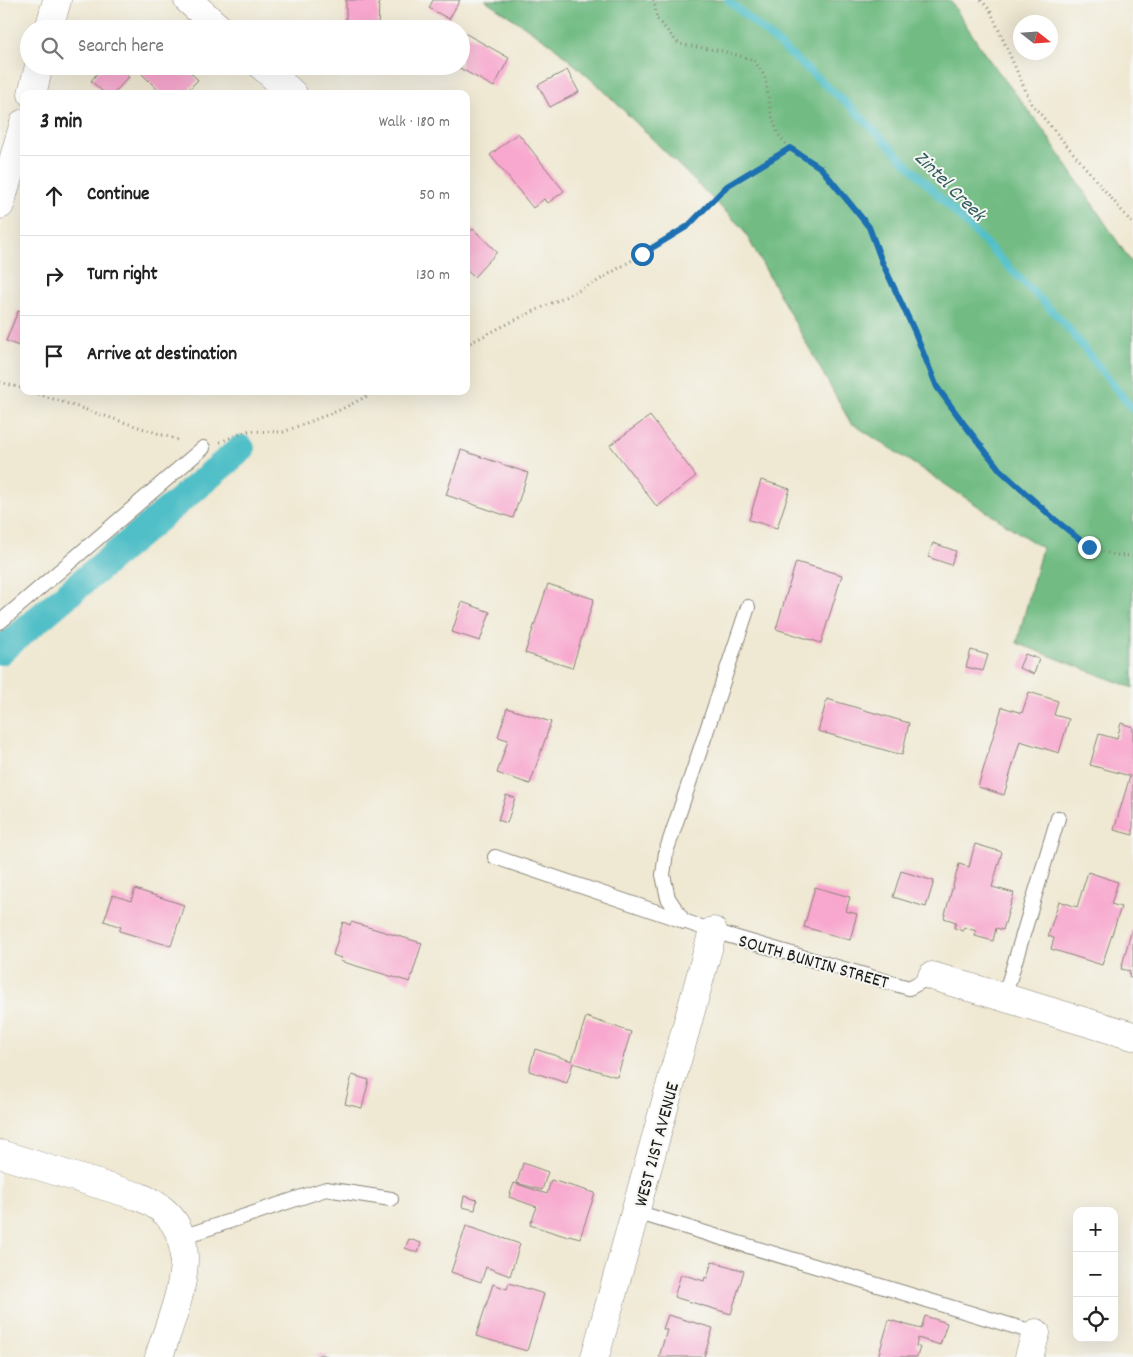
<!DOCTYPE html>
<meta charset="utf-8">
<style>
:root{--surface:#fff;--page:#f2f2f2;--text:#222;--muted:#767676;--line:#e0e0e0}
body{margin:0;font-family:Dekko,sans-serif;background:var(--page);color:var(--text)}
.controls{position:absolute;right:15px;bottom:15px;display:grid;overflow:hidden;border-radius:10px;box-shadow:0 5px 20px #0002}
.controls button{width:45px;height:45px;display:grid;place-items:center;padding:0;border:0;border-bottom:1px solid var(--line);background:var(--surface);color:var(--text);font:25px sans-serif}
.compass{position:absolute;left:1013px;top:15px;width:45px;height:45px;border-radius:50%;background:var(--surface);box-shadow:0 5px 20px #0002;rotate:107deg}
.stop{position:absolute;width:15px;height:15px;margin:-11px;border:4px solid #1f6fb2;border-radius:50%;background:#fff}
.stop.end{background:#1f6fb2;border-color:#fff;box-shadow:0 1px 5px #0008}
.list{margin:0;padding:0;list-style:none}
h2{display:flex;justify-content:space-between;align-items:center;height:65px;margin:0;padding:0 20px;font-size:21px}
h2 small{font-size:16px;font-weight:400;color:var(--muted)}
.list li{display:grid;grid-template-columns:32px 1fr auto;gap:15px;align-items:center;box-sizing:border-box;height:80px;padding:0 20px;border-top:1px solid var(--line)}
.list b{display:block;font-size:19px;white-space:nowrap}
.list em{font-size:16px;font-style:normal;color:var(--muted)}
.icon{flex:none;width:28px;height:28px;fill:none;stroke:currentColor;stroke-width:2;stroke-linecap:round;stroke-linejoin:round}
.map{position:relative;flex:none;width:1133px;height:1357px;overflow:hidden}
.search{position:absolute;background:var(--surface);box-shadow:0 5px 20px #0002;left:20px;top:20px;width:450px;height:55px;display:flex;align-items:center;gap:12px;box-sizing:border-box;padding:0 18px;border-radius:28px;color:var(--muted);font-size:19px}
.panel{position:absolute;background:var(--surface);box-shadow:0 5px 20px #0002;left:20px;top:90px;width:450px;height:305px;border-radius:10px}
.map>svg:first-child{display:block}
</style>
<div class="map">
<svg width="1133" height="1357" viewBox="0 0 1133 1357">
<rect width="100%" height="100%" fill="#f6f6f2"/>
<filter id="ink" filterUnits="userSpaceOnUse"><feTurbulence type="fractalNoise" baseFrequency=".02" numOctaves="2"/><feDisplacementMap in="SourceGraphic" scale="10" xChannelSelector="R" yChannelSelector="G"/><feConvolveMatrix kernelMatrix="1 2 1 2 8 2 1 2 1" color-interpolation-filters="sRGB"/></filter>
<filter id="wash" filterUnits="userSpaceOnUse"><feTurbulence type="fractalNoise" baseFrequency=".0096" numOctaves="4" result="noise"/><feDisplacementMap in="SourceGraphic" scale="20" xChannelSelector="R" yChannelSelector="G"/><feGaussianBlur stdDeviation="1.12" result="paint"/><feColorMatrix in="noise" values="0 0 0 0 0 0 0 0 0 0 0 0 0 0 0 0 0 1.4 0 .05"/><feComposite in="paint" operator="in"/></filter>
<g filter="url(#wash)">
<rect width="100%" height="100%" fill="#efe8d2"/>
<!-- forest -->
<path fill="#72bc84" stroke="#476c50" d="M485,0H950L984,53L1042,128L1133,265V688L1017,643L1042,548L850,422L743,229L602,89L551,44Z"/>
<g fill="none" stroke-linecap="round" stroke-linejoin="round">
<!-- stream -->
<path stroke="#51bfc7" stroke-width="8" d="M728,0L852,108L1064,323L1133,410"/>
<!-- canal -->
<path stroke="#51bfc7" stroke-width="28" d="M0,651L241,449"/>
</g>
<g id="blocks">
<!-- building -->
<g fill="#f8a7ce">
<path d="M346,0H379L378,29H346Z"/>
<path d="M433,0H460L449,19L429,8Z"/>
<path d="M447,24L456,29H444Z"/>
<path d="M461,31L509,58L494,87L456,66H461Z"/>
<path d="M103,66H118L129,77L113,94H105L91,81Z"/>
<path d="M134,66H184L198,80L184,94H162Z"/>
<path d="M567,70L579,92L550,107L538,85Z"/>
<path d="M518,133L564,191L548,203L544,199L533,208L490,155Z"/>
<path d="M473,229L497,252L474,277L466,270V236Z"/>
<path d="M18,311L24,313V348L6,341Z"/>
<path d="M650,416L696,476L657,507L610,445Z"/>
<path d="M461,450L528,473L513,518L446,495Z"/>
<path d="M761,480L790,489L777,528L749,520Z"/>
<path d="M933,543L956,551L951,565L928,557Z"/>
<path d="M796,562L842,575L821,643L776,629Z"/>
<path d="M548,584L594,599L572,668L525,653Z"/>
<path d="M462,602L490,612L480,641L452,632Z"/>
<path d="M971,650L988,655L983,671L966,667Z"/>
<path d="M1025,654L1039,659L1034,674L1019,668Z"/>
<path d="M1029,692L1058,701L1054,715L1069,719L1059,753L1020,741L1004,795L978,787L1002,707L1022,713Z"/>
<path d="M827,699L909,723L902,755L818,731Z"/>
<path d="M507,708L551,722L530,784L497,773L508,740L498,737Z"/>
<path d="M1121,723L1133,727V835L1114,830L1130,776L1090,765L1099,734L1117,739Z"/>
<path d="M506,795L515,798L507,823L498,820Z"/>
<path d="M975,844L1002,852L992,887L1014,893L1003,930L996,928L993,941L975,936L976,931L964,927L963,931L954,928L956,922L944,918L959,864L969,867Z"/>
<path d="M901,871L934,881L926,907L893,897Z"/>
<path d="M1088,872L1118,882L1111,904L1121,907L1102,965L1051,949L1054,938L1048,936L1059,901L1077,907Z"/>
<path d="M815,887L850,897L846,911L857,914L850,940L804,927Z"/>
<path d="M135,889L184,905L171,946L119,931L121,927L104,921L113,895L131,901Z"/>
<path d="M343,922L350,925L351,922L422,943L410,982L340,961L341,958L333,955Z"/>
<path d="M1132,929H1133V979L1129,977L1130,971L1121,969Z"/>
<path d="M586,1017L631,1032L617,1077L573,1063L567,1083L529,1071L535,1049L572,1061Z"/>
<path d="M352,1075L369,1080L362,1108L345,1104Z"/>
<path d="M523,1163L548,1172L542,1190L517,1183Z"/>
<path d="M551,1180L595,1193L580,1238L569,1235L568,1237L530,1225L537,1207L509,1197L514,1183L547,1194Z"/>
<path d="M464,1196L477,1200L475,1210L462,1207Z"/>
<path d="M466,1226L520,1244L510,1276L486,1267L481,1282L451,1272Z"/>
<path d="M409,1239L421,1243L418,1253L405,1248Z"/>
<path d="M712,1261L744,1271L731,1314L674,1297L681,1274L704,1281L705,1277L707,1278Z"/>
<path d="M509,1283L544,1294L527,1351L476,1336L493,1284L507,1289Z"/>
<path d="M668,1315L713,1328L704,1357H659L667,1330L663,1329Z"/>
<path d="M925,1316L947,1323L940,1345L918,1338L916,1346L920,1347L917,1357H878L889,1320L921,1329Z"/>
<path d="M321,1354L330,1357H314Z"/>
</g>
</g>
</g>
<g filter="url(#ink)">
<use href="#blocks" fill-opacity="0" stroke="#868277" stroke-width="1"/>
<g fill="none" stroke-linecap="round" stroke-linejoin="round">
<defs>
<g id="lane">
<path d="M0,622L203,448"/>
<path d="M495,857L713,931L909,988L932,976"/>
<path d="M684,922L668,898L663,875L666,852L748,607"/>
<path d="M1004,998L1058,818"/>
<path d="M636,1212L1036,1333"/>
<path d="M182,1237L326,1189L391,1199"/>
</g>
<g id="street">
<path d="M188,0L220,29"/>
<path d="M49,29L57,0"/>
<path d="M262,66L293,94"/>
<path d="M32,94L39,66"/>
<path d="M0,205L24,123"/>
<path d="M932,976L1133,1036"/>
<path d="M0,1154L140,1197C214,1227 176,1302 159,1357"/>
<path d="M595,1357L713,931"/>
<path d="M1029,1357L1036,1333"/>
</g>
</defs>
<!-- lane casing -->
<use href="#lane" stroke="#868277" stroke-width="16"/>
<!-- street casing -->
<use href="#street" stroke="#868277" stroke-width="29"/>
<!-- path -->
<g stroke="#868277" stroke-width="3" stroke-dasharray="1 4" stroke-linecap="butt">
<path d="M654,0L657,19L679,44L722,51L754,60L765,77L771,114L778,134L790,149L821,168L869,227L882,262L914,330L937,387L964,424L1000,470L1053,518L1089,547L1115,555L1133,556"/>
<path d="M981,0L990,10L1031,103L1133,224"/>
<path d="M466,345L517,319L591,285L688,226L727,186L790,149"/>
<path d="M0,382L24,389"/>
<path d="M29,391L181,441"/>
<path d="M220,442L248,431L283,432L340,410L377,391"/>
</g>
<!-- lane -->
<use href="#lane" stroke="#fff" stroke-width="14"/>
<!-- street -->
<use href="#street" stroke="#fff" stroke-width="28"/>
</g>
</g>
<g fill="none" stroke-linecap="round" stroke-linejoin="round" filter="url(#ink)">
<!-- route -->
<path stroke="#1f6fb2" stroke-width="6" d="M642,254L688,226L727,186L790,148L821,168L869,227L882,262L914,330L937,387L964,424L1000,470L1053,518L1089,547"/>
</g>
<g text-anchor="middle" stroke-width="4" stroke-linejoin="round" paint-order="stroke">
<!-- street labels -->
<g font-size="19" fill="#1c1c1c" stroke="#f6f6f2">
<text transform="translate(814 960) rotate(16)" y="7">SOUTH BUNTIN STREET</text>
<text transform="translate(655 1144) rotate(-75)" y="7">WEST 21ST AVENUE</text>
</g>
<!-- water labels -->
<g font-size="20" font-style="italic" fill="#315d60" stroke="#f6f6f2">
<text transform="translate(951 185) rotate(45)" y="7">Zintel Creek</text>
</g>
</g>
</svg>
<div class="controls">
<button>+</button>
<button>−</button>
<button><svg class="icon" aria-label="locate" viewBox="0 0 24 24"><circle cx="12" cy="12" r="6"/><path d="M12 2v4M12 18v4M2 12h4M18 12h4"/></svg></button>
</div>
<svg class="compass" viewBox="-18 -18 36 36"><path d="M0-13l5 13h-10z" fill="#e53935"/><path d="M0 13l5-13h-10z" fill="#767676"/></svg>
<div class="stop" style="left:642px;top:254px"></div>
<div class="stop end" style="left:1089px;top:547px"></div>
<div class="search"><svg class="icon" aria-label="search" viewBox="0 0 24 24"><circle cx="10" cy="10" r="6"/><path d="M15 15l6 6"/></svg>Search here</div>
<section class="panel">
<h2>3 min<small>Walk · 180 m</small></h2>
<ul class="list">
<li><svg class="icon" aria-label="ahead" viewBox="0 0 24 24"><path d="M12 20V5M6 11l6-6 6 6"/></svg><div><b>Continue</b></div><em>50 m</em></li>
<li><svg class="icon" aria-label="right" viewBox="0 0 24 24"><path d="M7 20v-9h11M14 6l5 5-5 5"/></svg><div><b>Turn right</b></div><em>130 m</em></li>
<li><svg class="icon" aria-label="arrive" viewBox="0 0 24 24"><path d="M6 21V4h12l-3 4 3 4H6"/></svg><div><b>Arrive at destination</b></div></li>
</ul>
</section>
</div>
